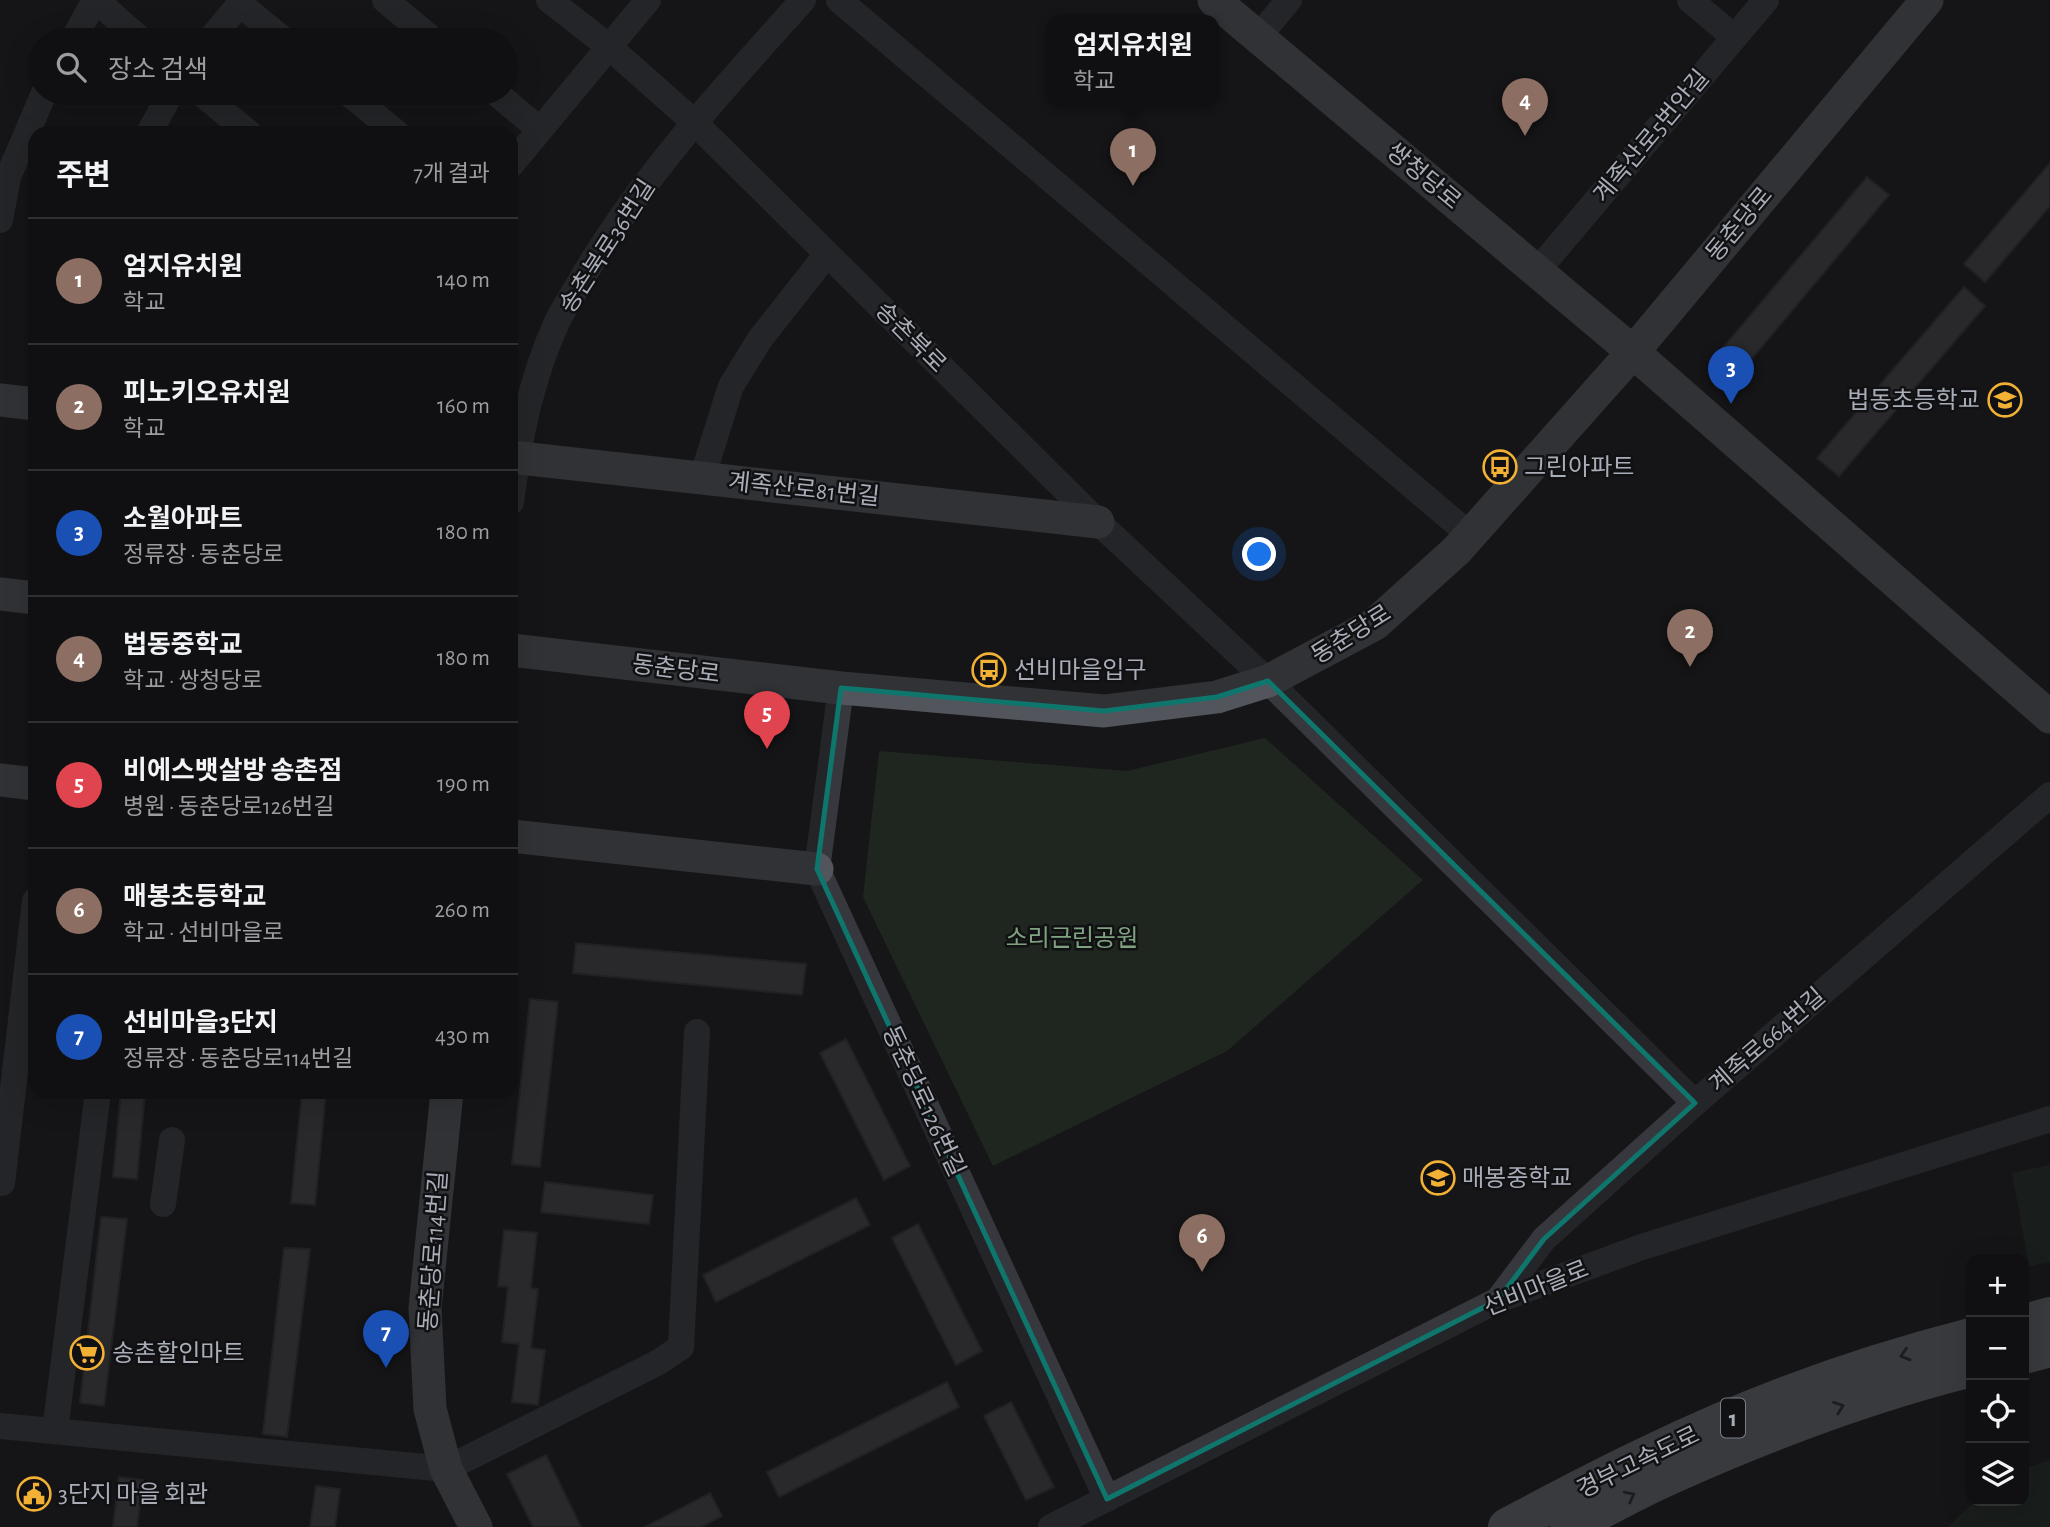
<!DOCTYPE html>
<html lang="ko">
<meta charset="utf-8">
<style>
:root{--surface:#101012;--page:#19191b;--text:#f1f3f6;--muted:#9c9d9f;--line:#303032;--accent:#f2b134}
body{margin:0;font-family:"Alegreya Sans","Noto Sans KR",sans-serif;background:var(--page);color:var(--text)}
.controls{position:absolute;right:21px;bottom:21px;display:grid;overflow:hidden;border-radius:14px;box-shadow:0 7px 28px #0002}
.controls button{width:63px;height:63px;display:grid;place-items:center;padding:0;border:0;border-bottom:2px solid var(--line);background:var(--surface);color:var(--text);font:35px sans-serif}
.you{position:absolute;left:1260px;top:555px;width:24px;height:24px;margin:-18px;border:5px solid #fff;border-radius:50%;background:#1a73e8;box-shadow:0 0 0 10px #1a73e833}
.badge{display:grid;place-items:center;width:46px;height:46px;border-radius:50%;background:var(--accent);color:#fff;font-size:23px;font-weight:700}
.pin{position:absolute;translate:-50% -58px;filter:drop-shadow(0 2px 4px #0008)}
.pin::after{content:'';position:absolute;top:37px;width:24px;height:21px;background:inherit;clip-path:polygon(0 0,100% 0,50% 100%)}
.popup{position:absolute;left:1047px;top:15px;width:172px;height:91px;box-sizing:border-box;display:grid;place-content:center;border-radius:14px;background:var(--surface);filter:drop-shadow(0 2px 5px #0005);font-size:23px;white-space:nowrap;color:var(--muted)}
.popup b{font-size:26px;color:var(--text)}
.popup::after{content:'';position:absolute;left:50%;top:100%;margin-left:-14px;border:14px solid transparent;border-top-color:var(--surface)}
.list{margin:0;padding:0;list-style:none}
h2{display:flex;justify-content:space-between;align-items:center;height:91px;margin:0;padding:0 28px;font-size:30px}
h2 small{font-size:23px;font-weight:400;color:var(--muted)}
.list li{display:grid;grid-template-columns:46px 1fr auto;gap:21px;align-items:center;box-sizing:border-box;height:126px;padding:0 28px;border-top:2px solid var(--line)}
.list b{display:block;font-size:26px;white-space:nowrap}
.list p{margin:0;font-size:23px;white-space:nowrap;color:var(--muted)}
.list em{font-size:23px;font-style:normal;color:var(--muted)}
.icon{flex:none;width:38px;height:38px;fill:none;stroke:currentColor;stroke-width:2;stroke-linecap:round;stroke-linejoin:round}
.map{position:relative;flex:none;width:2050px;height:1527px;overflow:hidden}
.search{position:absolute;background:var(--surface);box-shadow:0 7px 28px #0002;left:28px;top:28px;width:490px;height:77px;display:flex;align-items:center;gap:18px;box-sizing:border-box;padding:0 24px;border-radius:38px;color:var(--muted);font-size:26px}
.panel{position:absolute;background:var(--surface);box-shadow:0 7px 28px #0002;left:28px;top:126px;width:490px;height:973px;border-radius:21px}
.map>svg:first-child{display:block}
</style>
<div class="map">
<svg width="2050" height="1527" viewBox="0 0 2050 1527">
<rect width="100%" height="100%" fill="#161618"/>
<!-- green -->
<g fill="#1e261f">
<path d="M1265,738L1423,880L1227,1051L993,1166L863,897L879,751L1127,771Z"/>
<path d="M2050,1165V1262L2029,1266L2012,1173Z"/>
<path d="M2050,1460V1527H1948L1975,1501H2024V1469Z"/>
</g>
<!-- building -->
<g fill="#404145" stroke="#303034" stroke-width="2">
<path d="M2050,163V206L1985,282L1964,264Z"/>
<path d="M1867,177L1889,195L1733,381L1711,362Z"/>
<path d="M1964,287L1985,306L1839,476L1817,458Z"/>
<path d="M576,943L806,964L802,995L573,973Z"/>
<path d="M530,999L558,1002L540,1167L512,1164Z"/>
<path d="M846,1039L910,1166L884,1180L820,1053Z"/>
<path d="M121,1092H145L137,1179L113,1177Z"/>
<path d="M302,1092H326L315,1205L291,1203Z"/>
<path d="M545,1182L653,1195L649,1224L541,1212Z"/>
<path d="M856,1198L870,1225L716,1302L703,1275Z"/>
<path d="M101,1217L127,1219L104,1406L80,1403Z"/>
<path d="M918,1224L982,1351L956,1365L892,1238Z"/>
<path d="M504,1230L537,1233L531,1288L538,1289L531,1348L545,1350L538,1405L512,1402L519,1344L502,1342L508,1287L498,1286Z"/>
<path d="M284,1248L310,1249L287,1437L263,1434Z"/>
<path d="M947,1382L959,1407L779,1497L767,1472Z"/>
<path d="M1011,1402L1054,1487L1026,1500L984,1416Z"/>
<path d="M546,1455L581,1527H533L507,1474Z"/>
<path d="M119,1477L143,1480L137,1527H113Z"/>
<path d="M316,1486L340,1489L335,1527H310Z"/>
<path d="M710,1493L722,1516L701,1527H645Z"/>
</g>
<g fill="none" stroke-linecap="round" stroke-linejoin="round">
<!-- minor -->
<g stroke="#37383d" stroke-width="26">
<path d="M96,0L141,40"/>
<path d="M385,0L433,40"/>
<path d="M549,0L608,46L694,122L1098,522L1268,681L1695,1103"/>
<path d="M839,0L1470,535"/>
<path d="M1690,0L1734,37"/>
<path d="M240,4L284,40"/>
<path d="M1258,37L1289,0"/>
<path d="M73,40L95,0"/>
<path d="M210,40L243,0"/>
<path d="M201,93L249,133"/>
<path d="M348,93L397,133"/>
<path d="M496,93L539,129"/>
<path d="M149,133L171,93"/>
<path d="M511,165L648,0"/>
<path d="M0,220L8,177L44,93"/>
<path d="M1537,271L1766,0"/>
<path d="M702,478L731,386L760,339L827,254"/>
<path d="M511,502C519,440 531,378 557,322C565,306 575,291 584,275C644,174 725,87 803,0"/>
<path d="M841,688L817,869L1107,1499"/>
<path d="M2,1183L35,901"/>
<path d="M163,1204L172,1140"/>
<path d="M1498,1300L1544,1239L1695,1103L2050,795"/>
<path d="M0,1426L446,1469L659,1362L681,1347L697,1032"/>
<path d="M55,1431L98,1092"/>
<path d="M1051,1527L1498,1300L1642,1247L2050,1119"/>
</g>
<!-- major -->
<g stroke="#53555c" stroke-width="33">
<path d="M1214,0L1633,352L2050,717"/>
<path d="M0,400L35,404"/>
<path d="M511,457L1098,522"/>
<path d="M0,594L35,598"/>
<path d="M511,650L841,688L1104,711L1217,697L1268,681L1375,624L1457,550L1633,352L1927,0"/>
<path d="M0,780L35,784"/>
<path d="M511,836L817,869"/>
<path d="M447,1092L425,1308L430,1409L446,1469L476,1527"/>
</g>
<!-- highway -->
<g stroke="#63666e" stroke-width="38">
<path d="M2024,1323L2050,1316"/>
<path d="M2024,1355L2050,1348"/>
<path d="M1507,1527C1554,1502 1601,1477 1650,1454C1753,1404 1861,1365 1971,1337"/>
<path d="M1569,1527C1602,1510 1635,1491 1669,1476C1767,1432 1867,1394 1971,1368"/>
</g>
</g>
<!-- one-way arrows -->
<defs><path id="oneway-chevron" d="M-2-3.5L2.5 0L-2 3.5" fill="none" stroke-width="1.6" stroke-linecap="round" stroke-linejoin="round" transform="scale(1.75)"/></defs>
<g stroke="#26262a">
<use href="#oneway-chevron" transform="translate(1905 1355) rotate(163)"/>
<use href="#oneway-chevron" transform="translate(1839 1407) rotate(-20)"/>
<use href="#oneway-chevron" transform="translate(1630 1496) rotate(-27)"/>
</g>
<!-- marked area -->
<path d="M0 0H2050V1527H0ZM1268,681L1695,1103L1544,1239L1498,1300L1107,1499L817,869L841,688L1104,711L1217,697Z" fill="#161618" fill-opacity=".55" fill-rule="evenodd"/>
<path fill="none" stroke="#0f766e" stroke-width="5" stroke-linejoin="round" d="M1268,681L1695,1103L1544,1239L1498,1300L1107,1499L817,869L841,688L1104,711L1217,697Z"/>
<!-- icons -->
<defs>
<symbol id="school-ring" viewBox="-11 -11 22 22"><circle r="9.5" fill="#111113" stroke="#f2b134" stroke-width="1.5"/><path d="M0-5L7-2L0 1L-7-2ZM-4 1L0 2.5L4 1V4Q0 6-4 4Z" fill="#f2b134"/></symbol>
<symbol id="bus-ring" viewBox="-11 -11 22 22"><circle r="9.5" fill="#111113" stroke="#f2b134" stroke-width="1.5"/><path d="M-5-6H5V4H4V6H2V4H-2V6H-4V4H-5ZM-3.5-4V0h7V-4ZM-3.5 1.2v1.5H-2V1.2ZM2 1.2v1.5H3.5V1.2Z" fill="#f2b134"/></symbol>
<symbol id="supermarket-ring" viewBox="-11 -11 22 22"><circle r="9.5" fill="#111113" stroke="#f2b134" stroke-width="1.5"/><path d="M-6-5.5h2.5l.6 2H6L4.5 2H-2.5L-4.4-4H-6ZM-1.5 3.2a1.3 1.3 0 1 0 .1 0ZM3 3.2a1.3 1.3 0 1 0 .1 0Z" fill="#f2b134"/></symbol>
<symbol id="civic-ring" viewBox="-11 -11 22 22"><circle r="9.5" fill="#111113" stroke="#f2b134" stroke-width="1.5"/><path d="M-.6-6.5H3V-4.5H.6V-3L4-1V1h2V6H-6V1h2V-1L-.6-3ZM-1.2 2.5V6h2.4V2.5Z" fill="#f2b134"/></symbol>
</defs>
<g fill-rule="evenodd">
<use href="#school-ring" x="1986" y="381" width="38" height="38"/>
<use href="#bus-ring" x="1481" y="448" width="38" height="38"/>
<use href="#bus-ring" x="970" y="651" width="38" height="38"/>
<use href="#school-ring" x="1419" y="1159" width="38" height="38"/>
<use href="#supermarket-ring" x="68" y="1334" width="38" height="38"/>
<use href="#civic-ring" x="15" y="1475" width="38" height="38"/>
</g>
<g text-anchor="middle" stroke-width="5" stroke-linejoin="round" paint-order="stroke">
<!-- shield labels -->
<rect fill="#111113" stroke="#7b7e86" stroke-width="2" x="1721" y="1398.5" width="24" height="39" rx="5"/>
<g font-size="23" font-weight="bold" fill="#a8adb8">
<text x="1733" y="1426">1</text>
</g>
<!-- street labels -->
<g font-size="24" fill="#a8adb8" stroke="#111113">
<text transform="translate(1651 136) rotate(-50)" y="8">계족산로5번안길</text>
<text transform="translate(1424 176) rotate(40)" y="8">쌍청당로</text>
<text transform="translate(1739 224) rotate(-50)" y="8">동춘당로</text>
<text transform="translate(607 246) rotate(-57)" y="8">송촌북로36번길</text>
<text transform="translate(911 337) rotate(45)" y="8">송촌북로</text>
<text transform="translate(804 489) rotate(6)" y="8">계족산로81번길</text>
<text transform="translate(1351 634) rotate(-32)" y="8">동춘당로</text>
<text transform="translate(676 669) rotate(7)" y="8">동춘당로</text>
<text transform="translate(1767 1040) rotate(-41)" y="8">계족로664번길</text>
<text transform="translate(924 1101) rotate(65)" y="8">동춘당로126번길</text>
<text transform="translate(433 1251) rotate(-86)" y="8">동춘당로114번길</text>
<text transform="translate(1536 1288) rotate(-22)" y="8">선비마을로</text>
<text transform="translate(1638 1462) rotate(-26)" y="8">경부고속도로</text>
</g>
<!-- poi labels -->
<g font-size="24" fill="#a8adb8" stroke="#111113" text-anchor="start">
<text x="1980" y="408" text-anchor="end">법동초등학교</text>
<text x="1524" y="475">그린아파트</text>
<text x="1014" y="678">선비마을입구</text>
<text x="1462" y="1186">매봉중학교</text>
<text x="112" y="1361">송촌할인마트</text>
<text x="58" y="1502">3단지 마을 회관</text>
</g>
<!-- park labels -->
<g font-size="24" fill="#7fa381" stroke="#111113">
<text x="1072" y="946">소리근린공원</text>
</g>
</g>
</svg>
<div class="controls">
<button>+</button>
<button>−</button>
<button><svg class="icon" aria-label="locate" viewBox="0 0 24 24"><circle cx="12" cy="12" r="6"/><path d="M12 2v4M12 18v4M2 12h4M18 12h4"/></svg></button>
<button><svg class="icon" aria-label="layers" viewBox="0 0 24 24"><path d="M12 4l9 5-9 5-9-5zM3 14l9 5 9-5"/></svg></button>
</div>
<div class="you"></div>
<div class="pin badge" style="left:1133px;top:186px;background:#8d6e63">1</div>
<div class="popup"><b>엄지유치원</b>학교</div>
<div class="pin badge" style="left:1690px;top:667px;background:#8d6e63">2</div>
<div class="pin badge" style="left:1731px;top:404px;background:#1a4fb4">3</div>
<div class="pin badge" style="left:1525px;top:136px;background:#8d6e63">4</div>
<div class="pin badge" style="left:767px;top:749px;background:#e0444e">5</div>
<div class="pin badge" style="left:1202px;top:1272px;background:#8d6e63">6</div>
<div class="pin badge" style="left:386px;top:1368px;background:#1a4fb4">7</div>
<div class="search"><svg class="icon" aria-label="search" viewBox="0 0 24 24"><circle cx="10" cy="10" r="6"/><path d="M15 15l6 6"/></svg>장소 검색</div>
<section class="panel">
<h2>주변<small>7개 결과</small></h2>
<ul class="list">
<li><span class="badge" style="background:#8d6e63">1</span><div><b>엄지유치원</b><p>학교</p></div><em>140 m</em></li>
<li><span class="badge" style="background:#8d6e63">2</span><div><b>피노키오유치원</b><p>학교</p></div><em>160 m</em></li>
<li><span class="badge" style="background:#1a4fb4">3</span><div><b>소월아파트</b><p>정류장 · 동춘당로</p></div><em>180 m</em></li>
<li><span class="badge" style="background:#8d6e63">4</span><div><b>법동중학교</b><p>학교 · 쌍청당로</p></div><em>180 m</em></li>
<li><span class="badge" style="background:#e0444e">5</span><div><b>비에스뱃살방 송촌점</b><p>병원 · 동춘당로126번길</p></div><em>190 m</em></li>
<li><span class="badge" style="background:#8d6e63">6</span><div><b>매봉초등학교</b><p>학교 · 선비마을로</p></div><em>260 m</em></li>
<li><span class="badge" style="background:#1a4fb4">7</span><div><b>선비마을3단지</b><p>정류장 · 동춘당로114번길</p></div><em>430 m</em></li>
</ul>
</section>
</div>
